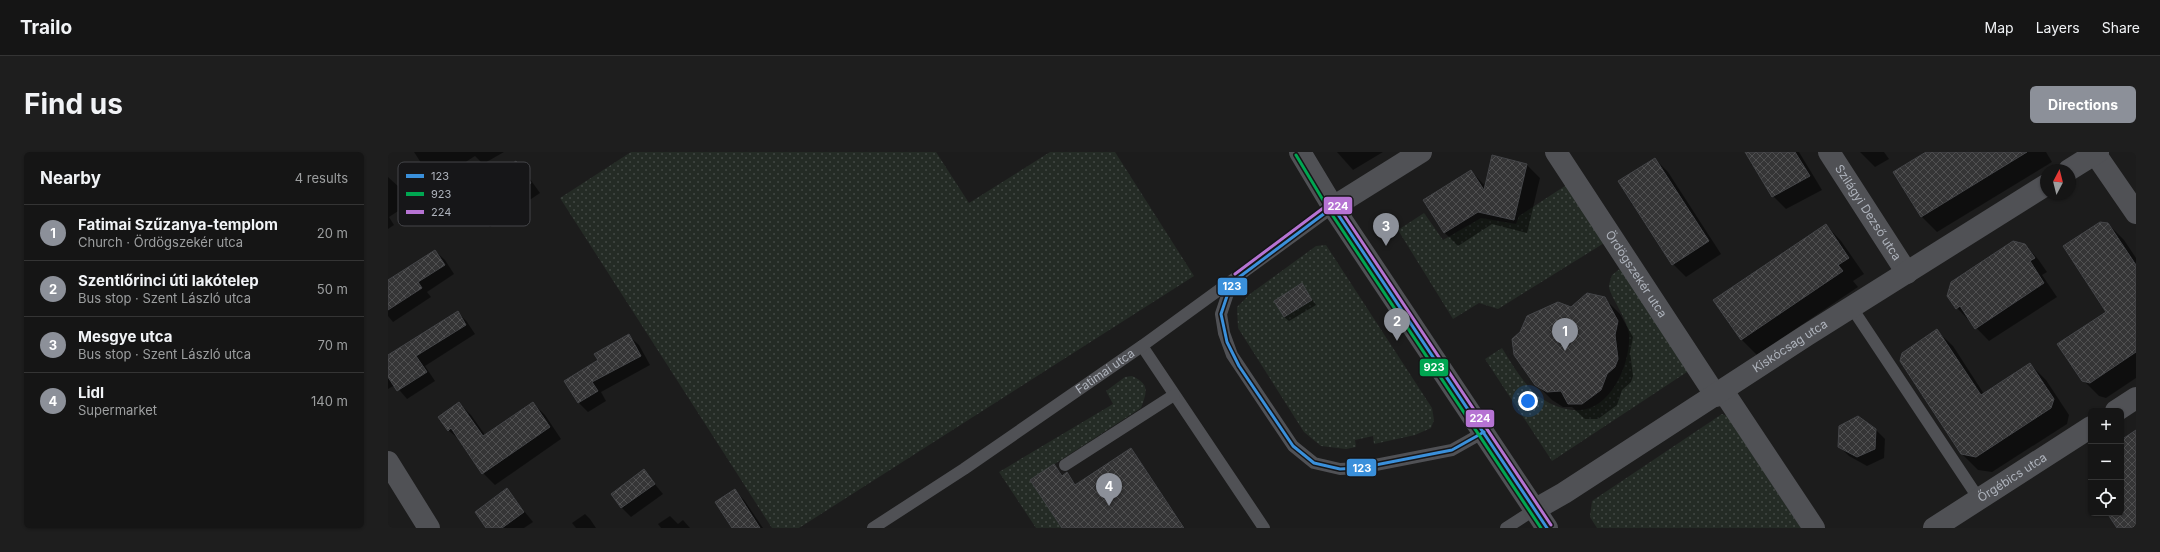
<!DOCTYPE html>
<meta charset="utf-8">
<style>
:root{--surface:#151515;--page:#1e1e1e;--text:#f1f3f6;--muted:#9d9fa0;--line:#343434;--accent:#8c9099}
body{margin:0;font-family:Inter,sans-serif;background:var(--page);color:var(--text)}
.controls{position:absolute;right:12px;bottom:12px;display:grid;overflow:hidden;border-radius:6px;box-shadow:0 1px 3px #0004}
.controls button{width:36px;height:36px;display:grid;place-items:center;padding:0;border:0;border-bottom:1px solid var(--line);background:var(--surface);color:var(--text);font:20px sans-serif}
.compass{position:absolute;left:1652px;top:12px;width:36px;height:36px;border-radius:50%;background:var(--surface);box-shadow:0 1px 3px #0004;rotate:7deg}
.you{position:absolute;left:1140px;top:249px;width:14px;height:14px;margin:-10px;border:3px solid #fff;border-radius:50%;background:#1a73e8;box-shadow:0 0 0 6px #1a73e833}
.badge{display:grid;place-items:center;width:26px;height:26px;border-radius:50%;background:var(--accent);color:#fff;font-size:13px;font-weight:700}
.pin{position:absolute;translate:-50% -33px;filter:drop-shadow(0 1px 2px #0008)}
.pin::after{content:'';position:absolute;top:21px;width:14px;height:12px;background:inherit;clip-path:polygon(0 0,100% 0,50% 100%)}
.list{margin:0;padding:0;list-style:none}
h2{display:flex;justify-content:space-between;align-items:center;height:52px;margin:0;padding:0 16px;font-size:17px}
h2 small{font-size:13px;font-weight:400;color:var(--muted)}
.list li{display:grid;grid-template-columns:26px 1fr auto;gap:12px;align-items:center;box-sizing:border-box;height:56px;padding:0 16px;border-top:1px solid var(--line)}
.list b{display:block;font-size:15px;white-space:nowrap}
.list p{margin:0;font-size:13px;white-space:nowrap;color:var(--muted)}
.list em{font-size:13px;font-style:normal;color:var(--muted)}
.icon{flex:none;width:22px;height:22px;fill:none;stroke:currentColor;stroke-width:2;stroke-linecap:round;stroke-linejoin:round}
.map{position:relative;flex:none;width:1748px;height:376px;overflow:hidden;border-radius:6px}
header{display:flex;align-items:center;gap:24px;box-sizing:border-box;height:56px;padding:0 20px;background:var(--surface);border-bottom:1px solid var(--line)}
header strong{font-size:19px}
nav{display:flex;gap:22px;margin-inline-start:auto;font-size:14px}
.intro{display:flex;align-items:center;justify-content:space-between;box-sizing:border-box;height:96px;padding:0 24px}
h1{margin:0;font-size:28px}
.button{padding:10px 18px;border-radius:6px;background:var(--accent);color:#fff;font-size:14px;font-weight:700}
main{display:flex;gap:24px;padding:0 24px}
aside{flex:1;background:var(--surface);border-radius:6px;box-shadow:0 1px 3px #0004}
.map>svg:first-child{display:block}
</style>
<header>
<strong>Trailo</strong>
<nav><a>Map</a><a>Layers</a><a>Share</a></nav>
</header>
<div class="intro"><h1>Find us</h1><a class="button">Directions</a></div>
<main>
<aside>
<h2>Nearby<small>4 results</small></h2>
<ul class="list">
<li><span class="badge">1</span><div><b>Fatimai Szűzanya-templom</b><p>Church · Ördögszekér utca</p></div><em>20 m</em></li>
<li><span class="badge">2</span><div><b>Szentlőrinci úti lakótelep</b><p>Bus stop · Szent László utca</p></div><em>50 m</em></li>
<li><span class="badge">3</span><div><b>Mesgye utca</b><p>Bus stop · Szent László utca</p></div><em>70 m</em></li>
<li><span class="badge">4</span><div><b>Lidl</b><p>Supermarket</p></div><em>140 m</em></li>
</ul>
</aside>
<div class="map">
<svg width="1748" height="376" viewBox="0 0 1748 376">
<defs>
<pattern id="grass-dots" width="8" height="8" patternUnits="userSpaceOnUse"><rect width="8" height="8" fill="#242b25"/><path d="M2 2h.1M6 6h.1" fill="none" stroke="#414743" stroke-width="1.8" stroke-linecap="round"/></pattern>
<pattern id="building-cross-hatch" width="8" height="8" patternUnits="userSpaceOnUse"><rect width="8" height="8" fill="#353536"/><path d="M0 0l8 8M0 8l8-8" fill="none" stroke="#505051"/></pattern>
</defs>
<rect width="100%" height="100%" fill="#1c1c1c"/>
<!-- grass -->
<g fill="url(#grass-dots)">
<path d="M243,0H548L581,51L662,0H727L806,124L411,376H384L172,46Z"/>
<path d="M1183,30L1221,88L1110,157L1091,151L1065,167L1010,78L1036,61L1055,88L1093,66L1128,72L1131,64Z"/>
<path d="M938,93L1044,256L1046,268L1043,276L1027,283L986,292L985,284L967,288L968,295L958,297L933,294L916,280L850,176L849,155L862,142L928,94Z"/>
<path d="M1237,113L1305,216L1164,309L1097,207L1114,196C1132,225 1147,253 1184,258C1221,263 1243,213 1241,182C1239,166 1222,144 1221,135C1221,131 1223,126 1224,123Z"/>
<path d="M744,224C762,232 759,240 753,256L642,328L674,376H648L611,320L725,252L718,239L737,225Z"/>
<path d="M1334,262L1339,264L1413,376H1209L1202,365L1204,349Z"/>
</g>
<!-- shadow -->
<g fill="#0007">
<path d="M26,0H116L95,12L87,4L73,13L71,10L46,26L37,17Z"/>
<path d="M949,0H995L965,18Z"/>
<path d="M1358,0H1411L1434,38L1398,57L1385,44Z"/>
<path d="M1472,0H1496L1501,7L1487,15Z"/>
<path d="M1540,0H1658L1664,10L1549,80L1533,64Z"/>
<path d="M1105,5L1139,13L1152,26L1139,81L1104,72L1070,94L1056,80L1083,19L1097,34Z"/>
<path d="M1267,7L1280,20L1333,102L1298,125L1285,112Z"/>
<path d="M128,10L137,20L152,41L102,75L93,66Z"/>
<path d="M0,25L11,35L21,52L1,65L6,73L0,77Z"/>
<path d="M1720,72L1736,88L1748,106V226L1718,246L1711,244L1695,228L1720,160Z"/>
<path d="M1438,73L1453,89L1476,122L1465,129L1470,135L1369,203L1354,188L1327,148Z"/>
<path d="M1637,93L1650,107L1659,120L1654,123L1669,145L1601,189L1569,156Z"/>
<path d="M47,99L57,108L66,122L39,140L43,145L5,170L0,164V129Z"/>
<path d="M914,133L928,153L901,169L896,165Z"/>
<path d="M1216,146L1232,162L1245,185L1242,200L1245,224L1243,230L1234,238L1229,253L1210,267H1197L1184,255H1175L1164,248L1148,232L1183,156Z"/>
<path d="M70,160L79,170L87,182L37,214L47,229L19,247L7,233L0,237V204Z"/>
<path d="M1549,179L1565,194L1596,242L1642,212L1658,228L1681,263L1679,272L1604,320L1590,318L1574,302Z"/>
<path d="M241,184L251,193L262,213L213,240L218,249L200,260L191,251L177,230L211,208Z"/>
<path d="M71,251L83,263L97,283L145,251L157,263L173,287L107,333L95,321L73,289L60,278Z"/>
<path d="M1487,277L1497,287L1496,306L1479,314L1461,304L1451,294Z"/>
<path d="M743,297L797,376H675L666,313L675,324L679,322L688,333Z"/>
<path d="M256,319L275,342L243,365L234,356Z"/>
<path d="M119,338L145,370L136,376H100Z"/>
<path d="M346,338L356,348L375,376H345Z"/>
<path d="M197,362L202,367L208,376H188L184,371Z"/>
<path d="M282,364L290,372L295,368L302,376H273L270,372Z"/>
</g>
<!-- building -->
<g fill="url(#building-cross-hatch)" stroke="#444548">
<path d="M1357,0H1407L1422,24L1384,45Z"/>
<path d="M1538,0H1639L1533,65L1505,20Z"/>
<path d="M1104,3L1139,12L1126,68L1090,60L1056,81L1035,48L1083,18L1096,38Z"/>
<path d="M1267,6L1321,89L1284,113L1230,29Z"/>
<path d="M128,9L143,31L92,67L76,44Z"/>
<path d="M1712,70L1720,71L1748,113V200L1702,231L1694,229L1669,192L1718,160L1675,94Z"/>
<path d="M1438,72L1461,106L1450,113L1455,119L1353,188L1325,148Z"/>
<path d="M1625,89L1637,92L1647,106L1642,109L1656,131L1587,177L1572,154L1568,157L1559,144L1563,130Z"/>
<path d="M47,98L57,113L30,130L34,136L0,158V128Z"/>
<path d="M914,131L924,148L896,165L886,149Z"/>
<path d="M1199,141L1217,145L1230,169L1227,183L1230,207L1227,215L1219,222L1213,238L1194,252H1180L1173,239L1159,240L1147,233L1126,203L1124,187L1132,180L1139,164L1170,150L1183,155Z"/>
<path d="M70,159L78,173L28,204L39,220L9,239L0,225V203Z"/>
<path d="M1549,177L1593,243L1642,211L1666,247L1663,256L1588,305L1573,302L1512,209L1514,201Z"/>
<path d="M241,182L253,204L204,230L210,239L190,251L176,229L210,208L206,202Z"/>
<path d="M71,250L95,284L145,250L162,275L94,322L63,276L60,279L50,265Z"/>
<path d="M1470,264L1488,277L1487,297L1469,305L1450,295L1451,274Z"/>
<path d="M1748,278V376H1729L1719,361H1733V288Z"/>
<path d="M743,296L796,376H674L642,328L666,312L674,324L679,320L687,333Z"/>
<path d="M256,317L267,332L233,356L223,342Z"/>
<path d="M119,336L136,360L114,376H98L87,360Z"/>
<path d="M347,337L372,376H344L327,350Z"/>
</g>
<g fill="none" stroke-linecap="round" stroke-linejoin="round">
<!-- service -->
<g stroke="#505155" stroke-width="12">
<path d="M846,131L840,141L833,162L836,181L844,203L905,294L926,311L952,317L972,316L1064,298L1096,280"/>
<path d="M1464,156L1591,347"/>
<path d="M754,194L876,376"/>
<path d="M677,313L786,243"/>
<path id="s1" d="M485,376L576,317L754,194L945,55"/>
<path d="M1118,376L1146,358"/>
</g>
<!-- minor -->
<g stroke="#505155" stroke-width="22">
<path id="s2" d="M1168,0L1328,244"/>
<path id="s3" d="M1441,0L1519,121"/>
<path d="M1706,0L1748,61"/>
<path d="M1681,18L1710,0"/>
<path d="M945,55L1033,0"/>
<path d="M1335,239L1426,376"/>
<path d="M1728,259L1748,246"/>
<path d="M0,310L41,376"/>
<path id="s4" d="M1146,358L1176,341L1419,183L1658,33"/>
<path id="s5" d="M1546,376L1703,275"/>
</g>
<!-- tertiary -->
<path stroke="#505155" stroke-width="22" d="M912,0L945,55L1159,376"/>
<defs>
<g id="bus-1">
<path d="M945,55L850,126L840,141L833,162L839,190L851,214L905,294L926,311L952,317L972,316L1064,298L1096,280"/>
<path d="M945,55L1159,376"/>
</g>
<path id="bus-2" d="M908,3L941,58L1153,376"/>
<path id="bus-3" d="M847,122L942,51H948L1163,373"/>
</defs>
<!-- bus-1 casing -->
<use href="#bus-1" stroke="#161618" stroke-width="6"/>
<!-- bus-2 casing -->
<use href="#bus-2" stroke="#161618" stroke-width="6"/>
<!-- bus-3 casing -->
<use href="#bus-3" stroke="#161618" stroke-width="6"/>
<!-- bus-1 -->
<use href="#bus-1" stroke="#3a90db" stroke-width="3"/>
<!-- bus-2 -->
<use href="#bus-2" stroke="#00a651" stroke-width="3"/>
<!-- bus-3 -->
<use href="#bus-3" stroke="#b673d3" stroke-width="3"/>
</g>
<g text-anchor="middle" stroke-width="3" stroke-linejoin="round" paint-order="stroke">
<!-- street labels -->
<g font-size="12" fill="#aeb3bc" stroke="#161618">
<text dy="4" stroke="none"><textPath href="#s3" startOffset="72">Szilágyi Dezső utca</textPath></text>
<text dy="4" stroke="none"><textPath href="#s2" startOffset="146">Ördögszekér utca</textPath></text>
<text dy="4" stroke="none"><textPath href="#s4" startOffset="304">Kiskócsag utca</textPath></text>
<text dy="4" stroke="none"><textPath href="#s1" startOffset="280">Fatimai utca</textPath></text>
<text dy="4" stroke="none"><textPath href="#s5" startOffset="93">Őrgébics utca</textPath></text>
</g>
</g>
<!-- legend -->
<rect x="10" y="10" width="132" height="64" rx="6" fill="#161618" stroke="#444549" stroke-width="1"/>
<rect x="18" y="22" width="18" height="4" fill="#3a90db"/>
<rect x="18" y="40" width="18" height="4" fill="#00a651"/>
<rect x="18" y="58" width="18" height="4" fill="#b673d3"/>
<g font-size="11" fill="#aeb3bc">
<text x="43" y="28">123</text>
<text x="43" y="46">923</text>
<text x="43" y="64">224</text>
</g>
<g stroke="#161618" stroke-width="1.5">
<rect x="935" y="44" width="30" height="19" rx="4" fill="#b673d3"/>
<rect x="829" y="125" width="31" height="19" rx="4" fill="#3a90db"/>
<rect x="1031" y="206" width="30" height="19" rx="4" fill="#00a651"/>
<rect x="1077" y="257" width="30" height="19" rx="4" fill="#b673d3"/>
<rect x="958" y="306" width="31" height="19" rx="4" fill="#3a90db"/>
</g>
<g font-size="11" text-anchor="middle" font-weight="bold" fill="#fff">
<text x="950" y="58">224</text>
<text x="844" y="138">123</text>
<text x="1046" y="219">923</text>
<text x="1092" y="270">224</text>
<text x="974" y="320">123</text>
</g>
</svg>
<div class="controls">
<button>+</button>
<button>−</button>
<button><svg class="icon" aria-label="locate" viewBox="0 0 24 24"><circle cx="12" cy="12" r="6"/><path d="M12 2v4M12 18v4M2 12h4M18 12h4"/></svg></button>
</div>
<svg class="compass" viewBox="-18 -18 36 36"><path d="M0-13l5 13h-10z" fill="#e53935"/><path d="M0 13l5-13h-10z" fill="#9d9fa0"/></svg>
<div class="you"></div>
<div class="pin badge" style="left:1177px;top:199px">1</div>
<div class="pin badge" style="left:1009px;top:189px">2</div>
<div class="pin badge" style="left:998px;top:94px">3</div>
<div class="pin badge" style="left:721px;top:354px">4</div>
</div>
</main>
